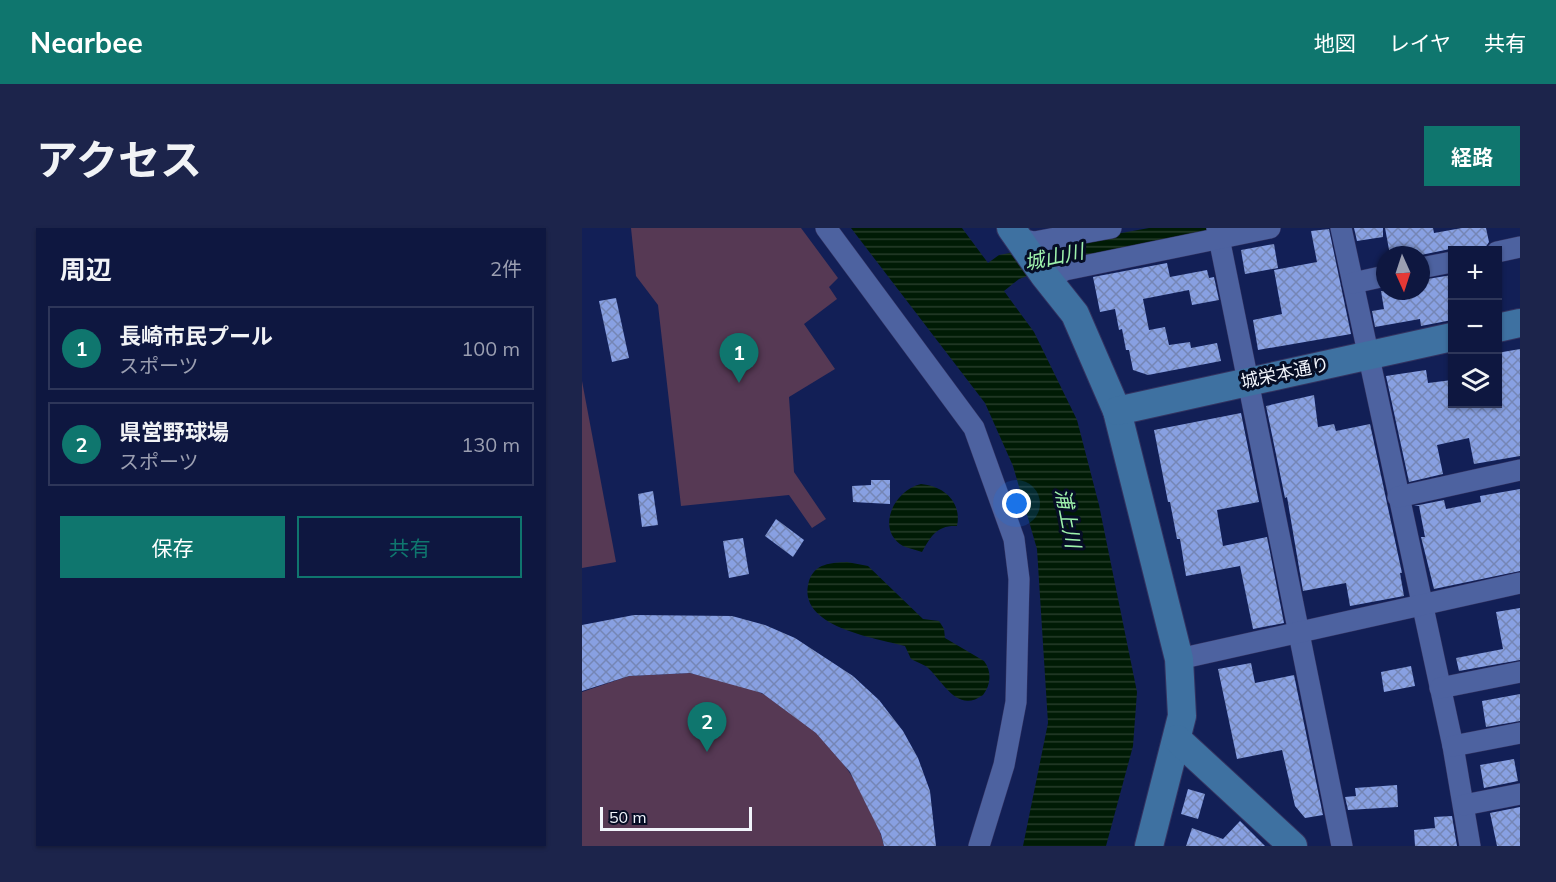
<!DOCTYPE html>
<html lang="ja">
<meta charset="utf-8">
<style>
:root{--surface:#0e1740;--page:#1c244b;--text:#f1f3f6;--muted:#9b9fb1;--line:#2e3659;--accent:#0f766e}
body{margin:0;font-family:Mulish,"Noto Sans JP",sans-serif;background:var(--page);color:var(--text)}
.controls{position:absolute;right:18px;top:18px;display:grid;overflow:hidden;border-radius:0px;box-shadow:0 2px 4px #0004}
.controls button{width:54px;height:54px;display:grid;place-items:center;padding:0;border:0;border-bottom:2px solid var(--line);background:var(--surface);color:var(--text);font:30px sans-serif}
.compass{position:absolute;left:794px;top:18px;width:54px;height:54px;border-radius:50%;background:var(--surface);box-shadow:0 2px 4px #0004;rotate:177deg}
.scale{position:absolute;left:18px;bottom:15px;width:152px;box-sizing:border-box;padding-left:6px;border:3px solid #f1f4fb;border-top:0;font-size:16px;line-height:21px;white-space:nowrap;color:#f1f4fb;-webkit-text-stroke:4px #060d25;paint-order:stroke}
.you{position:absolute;left:435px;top:276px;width:21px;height:21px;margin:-15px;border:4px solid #fff;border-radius:50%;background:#1a73e8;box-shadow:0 0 0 9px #1a73e833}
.badge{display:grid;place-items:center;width:39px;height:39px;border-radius:50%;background:var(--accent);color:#fff;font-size:20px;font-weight:700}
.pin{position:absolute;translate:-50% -50px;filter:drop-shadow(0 2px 3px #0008)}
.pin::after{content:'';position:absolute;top:32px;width:21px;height:18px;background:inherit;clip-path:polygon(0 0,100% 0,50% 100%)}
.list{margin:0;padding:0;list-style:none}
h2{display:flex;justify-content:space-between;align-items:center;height:78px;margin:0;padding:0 24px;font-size:26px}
h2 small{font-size:20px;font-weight:400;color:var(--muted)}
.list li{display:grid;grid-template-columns:39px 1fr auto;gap:18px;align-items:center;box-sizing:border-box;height:84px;margin:0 12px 12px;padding:0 12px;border:2px solid var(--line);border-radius:0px}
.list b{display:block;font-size:22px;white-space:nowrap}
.list p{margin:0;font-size:20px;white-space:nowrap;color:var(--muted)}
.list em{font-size:20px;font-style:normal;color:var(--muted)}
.actions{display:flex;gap:12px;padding:18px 24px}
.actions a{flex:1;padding:14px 0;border:2px solid var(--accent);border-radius:0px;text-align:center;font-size:21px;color:var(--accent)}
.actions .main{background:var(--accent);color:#fff}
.icon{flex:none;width:33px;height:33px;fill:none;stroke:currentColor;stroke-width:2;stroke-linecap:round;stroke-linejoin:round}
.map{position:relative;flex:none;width:938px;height:618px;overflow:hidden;border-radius:0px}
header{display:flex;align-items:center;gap:36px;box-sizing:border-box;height:84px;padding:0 30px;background:var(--accent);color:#fff}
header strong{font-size:28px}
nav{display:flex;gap:33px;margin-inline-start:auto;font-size:21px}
.intro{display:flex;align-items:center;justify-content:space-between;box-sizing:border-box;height:144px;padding:0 36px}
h1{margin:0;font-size:42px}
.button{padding:15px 27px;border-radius:0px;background:var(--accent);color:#fff;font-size:21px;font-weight:700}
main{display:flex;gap:36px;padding:0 36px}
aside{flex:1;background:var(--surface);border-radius:0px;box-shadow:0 2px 4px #0004}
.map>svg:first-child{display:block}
</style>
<header>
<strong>Nearbee</strong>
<nav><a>地図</a><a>レイヤ</a><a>共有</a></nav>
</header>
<div class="intro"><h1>アクセス</h1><a class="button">経路</a></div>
<main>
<aside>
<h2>周辺<small>2件</small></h2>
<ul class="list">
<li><span class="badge">1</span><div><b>長崎市民プール</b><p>スポーツ</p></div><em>100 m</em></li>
<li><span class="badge">2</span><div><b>県営野球場</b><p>スポーツ</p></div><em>130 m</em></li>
</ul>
<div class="actions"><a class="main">保存</a><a>共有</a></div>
</aside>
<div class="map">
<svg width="938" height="618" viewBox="0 0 938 618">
<defs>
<pattern id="water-rules" width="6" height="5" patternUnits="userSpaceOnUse" patternTransform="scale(1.5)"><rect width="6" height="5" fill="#001b05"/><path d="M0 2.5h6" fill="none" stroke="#263d2a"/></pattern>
<pattern id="building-cross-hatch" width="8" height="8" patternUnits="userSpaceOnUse" patternTransform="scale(1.5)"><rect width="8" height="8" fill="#88a0e2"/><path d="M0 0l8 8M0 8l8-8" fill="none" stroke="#7586b5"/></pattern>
</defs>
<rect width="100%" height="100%" fill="#121f56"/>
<!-- grass -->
<g fill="#563954">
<path d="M49,0H219L256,50L247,59L255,71L222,96L253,141L207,169L212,244L244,291L230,300L207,267L99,278L76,77L54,48Z"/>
<path d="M0,153L34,334L0,340Z"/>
<path d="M108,445C132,451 157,455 179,465C233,488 289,561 302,618H0V464L47,448Z"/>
</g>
<!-- water -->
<g fill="url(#water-rules)">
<path d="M269,0H380L406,35L417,27L567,0H656L480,35L437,51L422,63L452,104L495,192L517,277L555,464L551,518L524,618H441L466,495L455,321L431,238L403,175Z"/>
<path d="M339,256C362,258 380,274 375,298C355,297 349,308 340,324C334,322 326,320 321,318C294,303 310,263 339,256Z"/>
<path d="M265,334L286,338L341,391L357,393L362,401L363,410L402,433C410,443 409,457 401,467C375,486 361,453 345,439C341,436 334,434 329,431L323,418C294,410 213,399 227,353C233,335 249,335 265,334Z"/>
</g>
<!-- building -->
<g fill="url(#building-cross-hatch)">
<path d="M772,0H801V9L775,13Z"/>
<path d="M803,0H851L852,5L880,0H904L907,14L903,20L890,22L868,21L839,27H808Z"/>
<path d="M747,1L769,106L676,122L671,92L700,86L692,42L735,34L729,3Z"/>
<path d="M692,16L696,40L663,46L659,22Z"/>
<path d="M585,35L588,49L625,42L627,50L632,49L637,72L610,77L607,62L561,71L567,102L583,99L587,117L608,114L609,120L635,115L639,133L566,147L551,142L547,122H544L540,101L537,102L533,81L518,84L511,49Z"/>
<path d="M870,47V92L839,98L838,91L793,99L790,83L802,81L799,63H839V52Z"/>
<path d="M34,70L47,130L30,134L17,73Z"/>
<path d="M938,121V228L892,236L887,210L855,217L861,246L827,254L804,148L844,142L846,155L870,152V176H915V125Z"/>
<path d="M732,167L736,199L752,196L754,203L788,196L820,345H818L822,368L768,378L764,355L721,363L705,269L703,270L684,178Z"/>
<path d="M659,185L677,274L635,282L641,318L685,309L702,395L671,401L658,338L604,348L598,311H595L588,274H586L572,202Z"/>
<path d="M289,252H308V276L271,274L270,258L289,257Z"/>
<path d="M938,261V343L852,361L839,309H843L837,278H832L862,272L864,281L899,274L898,268Z"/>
<path d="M71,263L76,297L60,299L56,266Z"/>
<path d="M194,291L222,312L211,329L183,308Z"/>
<path d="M161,310L167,346L147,350L141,313Z"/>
<path d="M938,380V432L877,443L874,430L921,421L914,384Z"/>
<path d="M52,387L150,388L183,397L213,410L271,448L297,472L321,503L336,530L348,563L354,618H302L299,606L268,544L234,505L180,465L108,445L47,448L0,463V397Z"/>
<path d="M669,435L673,455L712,447L741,587L723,590L713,578L700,522L655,531L636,441Z"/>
<path d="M829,438L833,458L802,464L799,444Z"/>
<path d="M938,466V493L904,499L900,473Z"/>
<path d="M932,531L936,553L902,560L898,537Z"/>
<path d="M815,557L816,579L766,582L763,569L774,568L773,560Z"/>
<path d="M606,561L623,566L616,591L599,586Z"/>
<path d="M938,579V618H915L908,585Z"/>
<path d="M870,588L875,618H833L832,602L853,600L852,589Z"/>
<path d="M658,593L683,618H604L610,600L641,611Z"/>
</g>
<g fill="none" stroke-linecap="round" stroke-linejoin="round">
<defs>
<g id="street">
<path d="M244,0L392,200L432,311L437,351L434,474L422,537L397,618"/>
<path d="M635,0L760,618"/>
<path d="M759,0L871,518L888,618"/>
<path d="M438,11L452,14L529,0"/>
<path d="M915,24L938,19"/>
<path d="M839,40L870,34"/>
<path d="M465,51L483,42L688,0"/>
<path d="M771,55L803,48"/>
<path d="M816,269L938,242"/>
<path d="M597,431L938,355"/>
<path d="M858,460L938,444"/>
<path d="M871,518L938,505"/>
<path d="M882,577L938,566"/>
</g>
<g id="secondary">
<path d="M429,0L462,47L493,86L535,183L597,431L600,488L567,618"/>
<path d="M915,100L938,95"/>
<path d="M535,183L870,109"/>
<path d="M595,511L711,618"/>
</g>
</defs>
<!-- street casing -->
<use href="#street" stroke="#333361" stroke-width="22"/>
<!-- secondary casing -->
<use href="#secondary" stroke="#333361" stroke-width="30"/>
<!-- street -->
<use href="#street" stroke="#4d62a0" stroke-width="21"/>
<!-- secondary -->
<use href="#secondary" stroke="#3e71a1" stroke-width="28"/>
</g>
<g text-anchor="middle" stroke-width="6" stroke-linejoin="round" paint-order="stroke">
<!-- street labels -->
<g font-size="18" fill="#f1f4fb" stroke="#060d25">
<text transform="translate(703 145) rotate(-12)" y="6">城栄本通り</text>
</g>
<!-- water labels -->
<g font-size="20" font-style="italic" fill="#9ef2ac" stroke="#060d25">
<text transform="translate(472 29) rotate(-12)" y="7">城山川</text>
<text transform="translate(486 290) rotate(79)" y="7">浦上川</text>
</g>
</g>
</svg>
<div class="controls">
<button>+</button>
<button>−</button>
<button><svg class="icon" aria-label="layers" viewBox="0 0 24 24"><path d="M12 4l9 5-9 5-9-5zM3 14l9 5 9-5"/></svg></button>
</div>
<svg class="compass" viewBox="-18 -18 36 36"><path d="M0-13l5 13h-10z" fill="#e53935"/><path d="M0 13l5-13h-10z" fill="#9b9fb1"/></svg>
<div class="scale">50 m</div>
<div class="you"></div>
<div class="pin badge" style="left:157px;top:155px">1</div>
<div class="pin badge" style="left:125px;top:524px">2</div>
</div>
</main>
